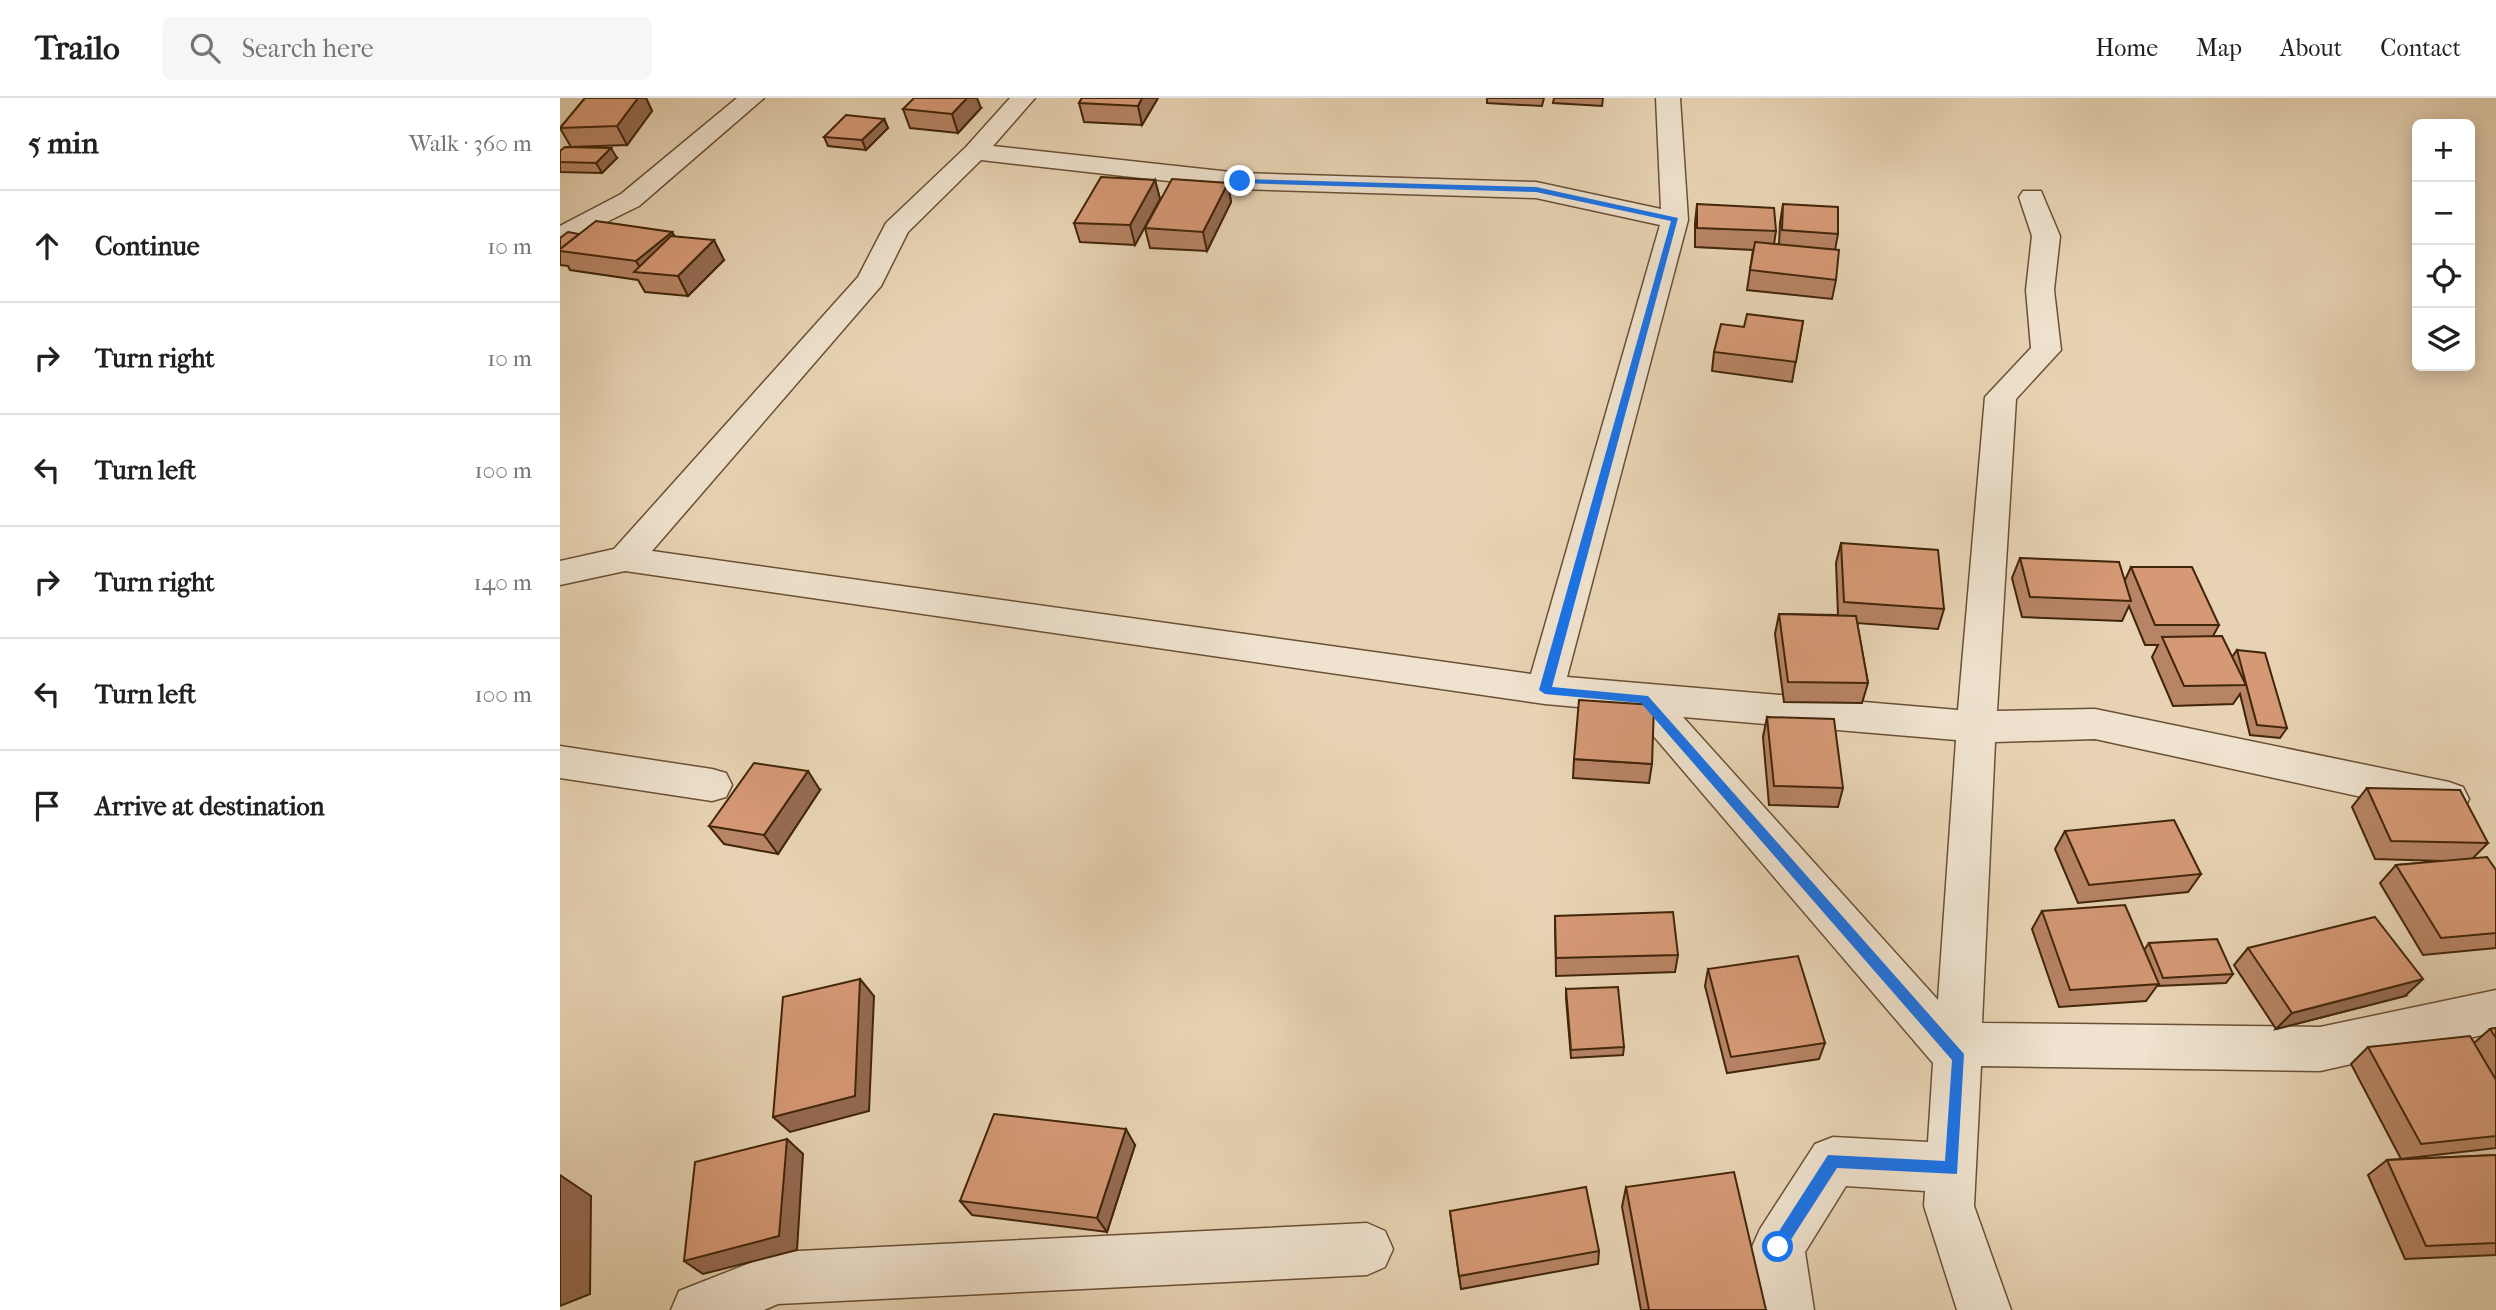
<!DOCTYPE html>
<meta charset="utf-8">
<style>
:root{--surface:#fff;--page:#f6f6f6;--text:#202124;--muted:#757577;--line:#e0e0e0}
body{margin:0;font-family:"IM FELL French Canon",serif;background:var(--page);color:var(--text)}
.controls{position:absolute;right:21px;top:21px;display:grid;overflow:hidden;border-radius:10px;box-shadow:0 4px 18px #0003}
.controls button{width:63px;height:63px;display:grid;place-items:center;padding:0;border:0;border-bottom:2px solid var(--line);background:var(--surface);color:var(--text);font:35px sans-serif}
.stop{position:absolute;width:21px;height:21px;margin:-16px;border:5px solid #1a73e8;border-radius:50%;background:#fff}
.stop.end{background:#1a73e8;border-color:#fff;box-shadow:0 2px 7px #0008}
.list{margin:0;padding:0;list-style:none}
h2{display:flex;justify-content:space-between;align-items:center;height:91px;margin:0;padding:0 28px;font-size:30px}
h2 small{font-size:23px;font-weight:400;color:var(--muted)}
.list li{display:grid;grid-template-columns:46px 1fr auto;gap:21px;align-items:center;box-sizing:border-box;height:112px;padding:0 28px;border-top:2px solid var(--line)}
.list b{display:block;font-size:26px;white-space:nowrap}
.list em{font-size:23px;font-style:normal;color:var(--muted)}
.icon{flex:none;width:38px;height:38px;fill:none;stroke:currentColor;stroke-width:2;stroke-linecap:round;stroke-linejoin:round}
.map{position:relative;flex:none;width:1936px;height:1212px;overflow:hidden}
header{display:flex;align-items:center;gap:42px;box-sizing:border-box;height:98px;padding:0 35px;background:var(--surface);border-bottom:2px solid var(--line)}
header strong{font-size:33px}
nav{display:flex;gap:38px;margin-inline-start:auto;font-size:24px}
.search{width:490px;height:63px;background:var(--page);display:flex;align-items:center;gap:18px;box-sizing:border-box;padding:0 24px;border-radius:10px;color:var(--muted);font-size:26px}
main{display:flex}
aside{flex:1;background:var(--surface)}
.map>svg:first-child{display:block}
</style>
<header>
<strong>Trailo</strong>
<div class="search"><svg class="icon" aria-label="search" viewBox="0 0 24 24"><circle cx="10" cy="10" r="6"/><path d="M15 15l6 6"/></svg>Search here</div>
<nav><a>Home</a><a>Map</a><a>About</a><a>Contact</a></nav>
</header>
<main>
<aside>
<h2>5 min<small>Walk · 360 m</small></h2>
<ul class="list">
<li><svg class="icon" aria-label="ahead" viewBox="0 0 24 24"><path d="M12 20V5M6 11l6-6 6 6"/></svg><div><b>Continue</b></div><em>10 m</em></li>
<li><svg class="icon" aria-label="right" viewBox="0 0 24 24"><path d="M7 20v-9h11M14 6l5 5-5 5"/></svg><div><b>Turn right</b></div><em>10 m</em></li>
<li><svg class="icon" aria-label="left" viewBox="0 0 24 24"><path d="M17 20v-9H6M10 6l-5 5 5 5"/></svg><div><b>Turn left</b></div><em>100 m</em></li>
<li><svg class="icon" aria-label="right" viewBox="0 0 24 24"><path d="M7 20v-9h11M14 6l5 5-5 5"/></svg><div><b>Turn right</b></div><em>140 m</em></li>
<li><svg class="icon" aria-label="left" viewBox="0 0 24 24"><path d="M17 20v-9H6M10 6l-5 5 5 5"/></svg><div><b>Turn left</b></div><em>100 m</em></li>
<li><svg class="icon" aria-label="arrive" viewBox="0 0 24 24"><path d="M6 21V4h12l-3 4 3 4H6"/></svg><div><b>Arrive at destination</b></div></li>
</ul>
</aside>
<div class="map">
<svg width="1936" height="1212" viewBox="0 0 1936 1212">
<rect width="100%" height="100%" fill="#e7d3b3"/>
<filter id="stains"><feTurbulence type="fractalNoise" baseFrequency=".00286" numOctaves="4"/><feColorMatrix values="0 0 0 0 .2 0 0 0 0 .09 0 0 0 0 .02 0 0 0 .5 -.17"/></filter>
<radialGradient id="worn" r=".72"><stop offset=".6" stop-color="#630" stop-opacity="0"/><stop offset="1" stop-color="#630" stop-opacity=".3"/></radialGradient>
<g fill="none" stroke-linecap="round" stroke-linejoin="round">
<defs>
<g id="minor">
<path d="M177,0H204L79,108L0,147V128L61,96Z"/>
<path d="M450,0H475L433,48L680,75L976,84L1101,111L1096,0H1120L1128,122L1007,579L1398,612L1425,299L1471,250L1466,192L1472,138L1459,99L1463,93H1481L1500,138L1494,192L1501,252L1456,301L1437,613L1535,611L1889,684L1903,689L1909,701L1903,713L1889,718L1535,641L1435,644L1422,925L1760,929L1936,892V934L1760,973L1421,968L1414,1108L1451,1212H1397L1364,1108L1365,1093L1286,1088L1245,1154L1254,1212H1200L1192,1149L1200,1131L1255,1046L1273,1039L1368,1044L1373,965L1073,614L985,606L65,473L0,487V463L54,451L298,179L326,125L406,49ZM421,62L680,91L976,100L1100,127L971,576L92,453L321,188L348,134ZM1123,619L1396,642L1378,902Z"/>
<path d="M0,648L152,671L166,675L172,687L166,699L152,703L0,680Z"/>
<path d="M807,1125L825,1133L833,1151L825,1169L807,1177L218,1206L204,1212H111L119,1193L218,1154Z"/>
</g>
</defs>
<!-- minor casing -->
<use href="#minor" stroke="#6a5034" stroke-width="3"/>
<!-- minor -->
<use href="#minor" fill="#efe2ce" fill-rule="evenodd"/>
</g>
<!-- wall -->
<g fill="#b78465" stroke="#412509" stroke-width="2">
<path d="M25,0H86L92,13L67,47L11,49L0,30Z"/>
<path d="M522,0H598L582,27L524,24L519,5Z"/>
<path d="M927,0H984L982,8L927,5Z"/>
<path d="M994,0H1043L1042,8L993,5Z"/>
<path d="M421,10L398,35L350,30L343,11Z"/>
<path d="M324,21L328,30L306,52L268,48L264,39Z"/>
<path d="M0,53L57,60L42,75L0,74Z"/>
<path d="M595,82L600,101L575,147L520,144L514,125Z"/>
<path d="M668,85L671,104L647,153L590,150L585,130Z"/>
<path d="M1137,106L1216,133L1214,146H1219L1220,125L1223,106L1278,136L1275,152L1276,182L1272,201L1187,192L1193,152L1135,149V125Z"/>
<path d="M112,134L115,139L164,162L128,198L85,194L78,182L10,172L8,168L0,167V140L19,136Z"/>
<path d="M1243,223L1232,284L1152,273L1154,254L1184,229Z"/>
<path d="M1281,445L1384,511L1378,531L1297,525L1308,585L1302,605L1224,604L1215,536L1219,516L1278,517L1276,465Z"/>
<path d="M1460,460L1565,482L1571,469L1659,527L1653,538L1672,559L1677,552L1727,630L1720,640L1690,637L1680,596L1673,606L1613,608L1592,559L1598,547H1585L1569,508L1562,523L1462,519L1452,480Z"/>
<path d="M1207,619L1283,690L1278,709L1209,707L1203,639Z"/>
<path d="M1014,661L1092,666L1089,685L1013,680Z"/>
<path d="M1807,690L1928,745L1913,760L1936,772V850L1863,857L1820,785L1836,767L1883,763L1815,761L1792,709Z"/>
<path d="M260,692L218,756L164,746L149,728Z"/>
<path d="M1505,733L1641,776L1628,794L1518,805L1495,751Z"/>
<path d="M1482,813L1584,852L1589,845L1673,876L1666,885L1597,888L1586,903L1499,909L1472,831Z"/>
<path d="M995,818L1118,857L1115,874L996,878Z"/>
<path d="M1688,850L1845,898L1716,931L1674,867Z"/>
<path d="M1148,871L1265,945L1259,961L1167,975L1145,888Z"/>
<path d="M1006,891L1064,949L1063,957L1011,960L1006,900Z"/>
<path d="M1936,930V1050L1841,1061L1791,966L1808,949L1914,945L1930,931Z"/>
<path d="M575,1047L547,1134L412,1117L400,1103Z"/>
<path d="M1936,1057V1157L1845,1161L1808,1077L1827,1062Z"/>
<path d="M1066,1089L1206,1212H1081L1062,1109Z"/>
<path d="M890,1113L1039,1153L1038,1166L901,1191Z"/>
</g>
<!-- shaded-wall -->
<g fill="#956b52" stroke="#412509" stroke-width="2">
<path d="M78,0H86L92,13L67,47L57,28Z"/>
<path d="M407,0H417L421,10L398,35L392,16Z"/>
<path d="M582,0H598L582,27L578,8Z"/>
<path d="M324,21L328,30L306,52L302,42Z"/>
<path d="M51,50L57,60L42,75L36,65Z"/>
<path d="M595,82L600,101L575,147L570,127Z"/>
<path d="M668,85L671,104L647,153L643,134Z"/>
<path d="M112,134L122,153L83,175L76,163Z"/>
<path d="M154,142L164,162L128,198L118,178Z"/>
<path d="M248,673L260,692L218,756L204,737Z"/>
<path d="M300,881L314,898L309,1013L230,1034L213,1019Z"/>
<path d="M1863,881L1845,898L1716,931L1732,915Z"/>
<path d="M566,1031L575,1047L547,1134L537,1120Z"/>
<path d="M227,1041L243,1056L237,1152L143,1176L124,1163Z"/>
<path d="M0,1077L31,1098L30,1196L0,1208Z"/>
</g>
<!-- building -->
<g fill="#d59975" stroke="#412509" stroke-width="2">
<path d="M25,0H78L57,28L0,30Z"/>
<path d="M354,0H407L392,16L343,11Z"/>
<path d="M522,0H582L578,8L519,5Z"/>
<path d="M286,17L324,21L302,42L264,39Z"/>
<path d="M5,49L51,50L36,65L0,64V53Z"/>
<path d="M541,79L595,82L570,127L514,125Z"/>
<path d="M612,81L668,85L643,134L585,130Z"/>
<path d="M1137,106L1214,110L1216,133L1137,130Z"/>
<path d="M1223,106L1278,109V136L1222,132Z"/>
<path d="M36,123L112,134L76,163L0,153V151Z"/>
<path d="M8,134L19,136L0,151V140Z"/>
<path d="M111,138L154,142L118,178L74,174Z"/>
<path d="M1195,144L1279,152L1276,182L1190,172Z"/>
<path d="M1187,216L1243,223L1236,264L1154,254L1161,226L1184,229Z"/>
<path d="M1281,445L1378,452L1384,511L1284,504Z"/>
<path d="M1460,460L1559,464L1571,503L1470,499Z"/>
<path d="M1571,469H1632L1659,527H1595Z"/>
<path d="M1219,516L1296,518L1308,585L1228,584Z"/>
<path d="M1662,538L1686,587L1624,588L1602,539Z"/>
<path d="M1677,552L1705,555L1727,630L1697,627Z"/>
<path d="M1019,602L1094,607L1092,666L1014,661Z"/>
<path d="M1207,619L1274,621L1283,690L1214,688Z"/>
<path d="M194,665L248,673L204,737L149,728Z"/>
<path d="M1807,690L1900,692L1928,745L1831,743Z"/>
<path d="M1614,722L1641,776L1529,787L1505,733Z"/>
<path d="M1927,759L1936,772V835L1881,840L1836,767Z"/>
<path d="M1565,807L1599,886L1510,892L1482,813Z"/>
<path d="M1113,814L1118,857L996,860L995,818Z"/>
<path d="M1815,819L1863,881L1732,915L1688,850Z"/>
<path d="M1657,841L1673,876L1603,880L1589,845Z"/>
<path d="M1238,858L1265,945L1171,959L1148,871Z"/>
<path d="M300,881L295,998L213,1019L223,899Z"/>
<path d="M1058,889L1064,949L1011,952L1006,891Z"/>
<path d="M1936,930V940L1930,931Z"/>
<path d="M1910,938L1936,982V1038L1861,1046L1808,949Z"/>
<path d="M434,1016L566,1031L537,1120L400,1103Z"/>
<path d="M227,1041L219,1138L124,1163L135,1064Z"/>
<path d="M1936,1057V1145L1866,1148L1827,1062Z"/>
<path d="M1174,1074L1206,1212H1089L1066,1089Z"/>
<path d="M1026,1089L1039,1153L899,1178L890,1113Z"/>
</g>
<!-- route -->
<path fill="#1a73e8" d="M680,81L976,89L1118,120L992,589L1088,598L1404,956L1397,1076L1277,1070L1223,1154H1212V1144L1268,1057L1385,1063L1392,962L1081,605L985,596L979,592L1111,123L976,94L678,85Z"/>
<rect width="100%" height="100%" filter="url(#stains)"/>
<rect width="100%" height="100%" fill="url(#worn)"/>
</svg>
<div class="controls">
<button>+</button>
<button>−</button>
<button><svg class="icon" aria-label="locate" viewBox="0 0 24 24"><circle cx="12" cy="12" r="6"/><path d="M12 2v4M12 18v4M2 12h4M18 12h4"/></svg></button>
<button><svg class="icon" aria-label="layers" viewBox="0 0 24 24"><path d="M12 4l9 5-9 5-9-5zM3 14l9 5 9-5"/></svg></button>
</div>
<div class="stop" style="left:1218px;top:1149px"></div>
<div class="stop end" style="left:680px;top:83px"></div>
</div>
</main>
